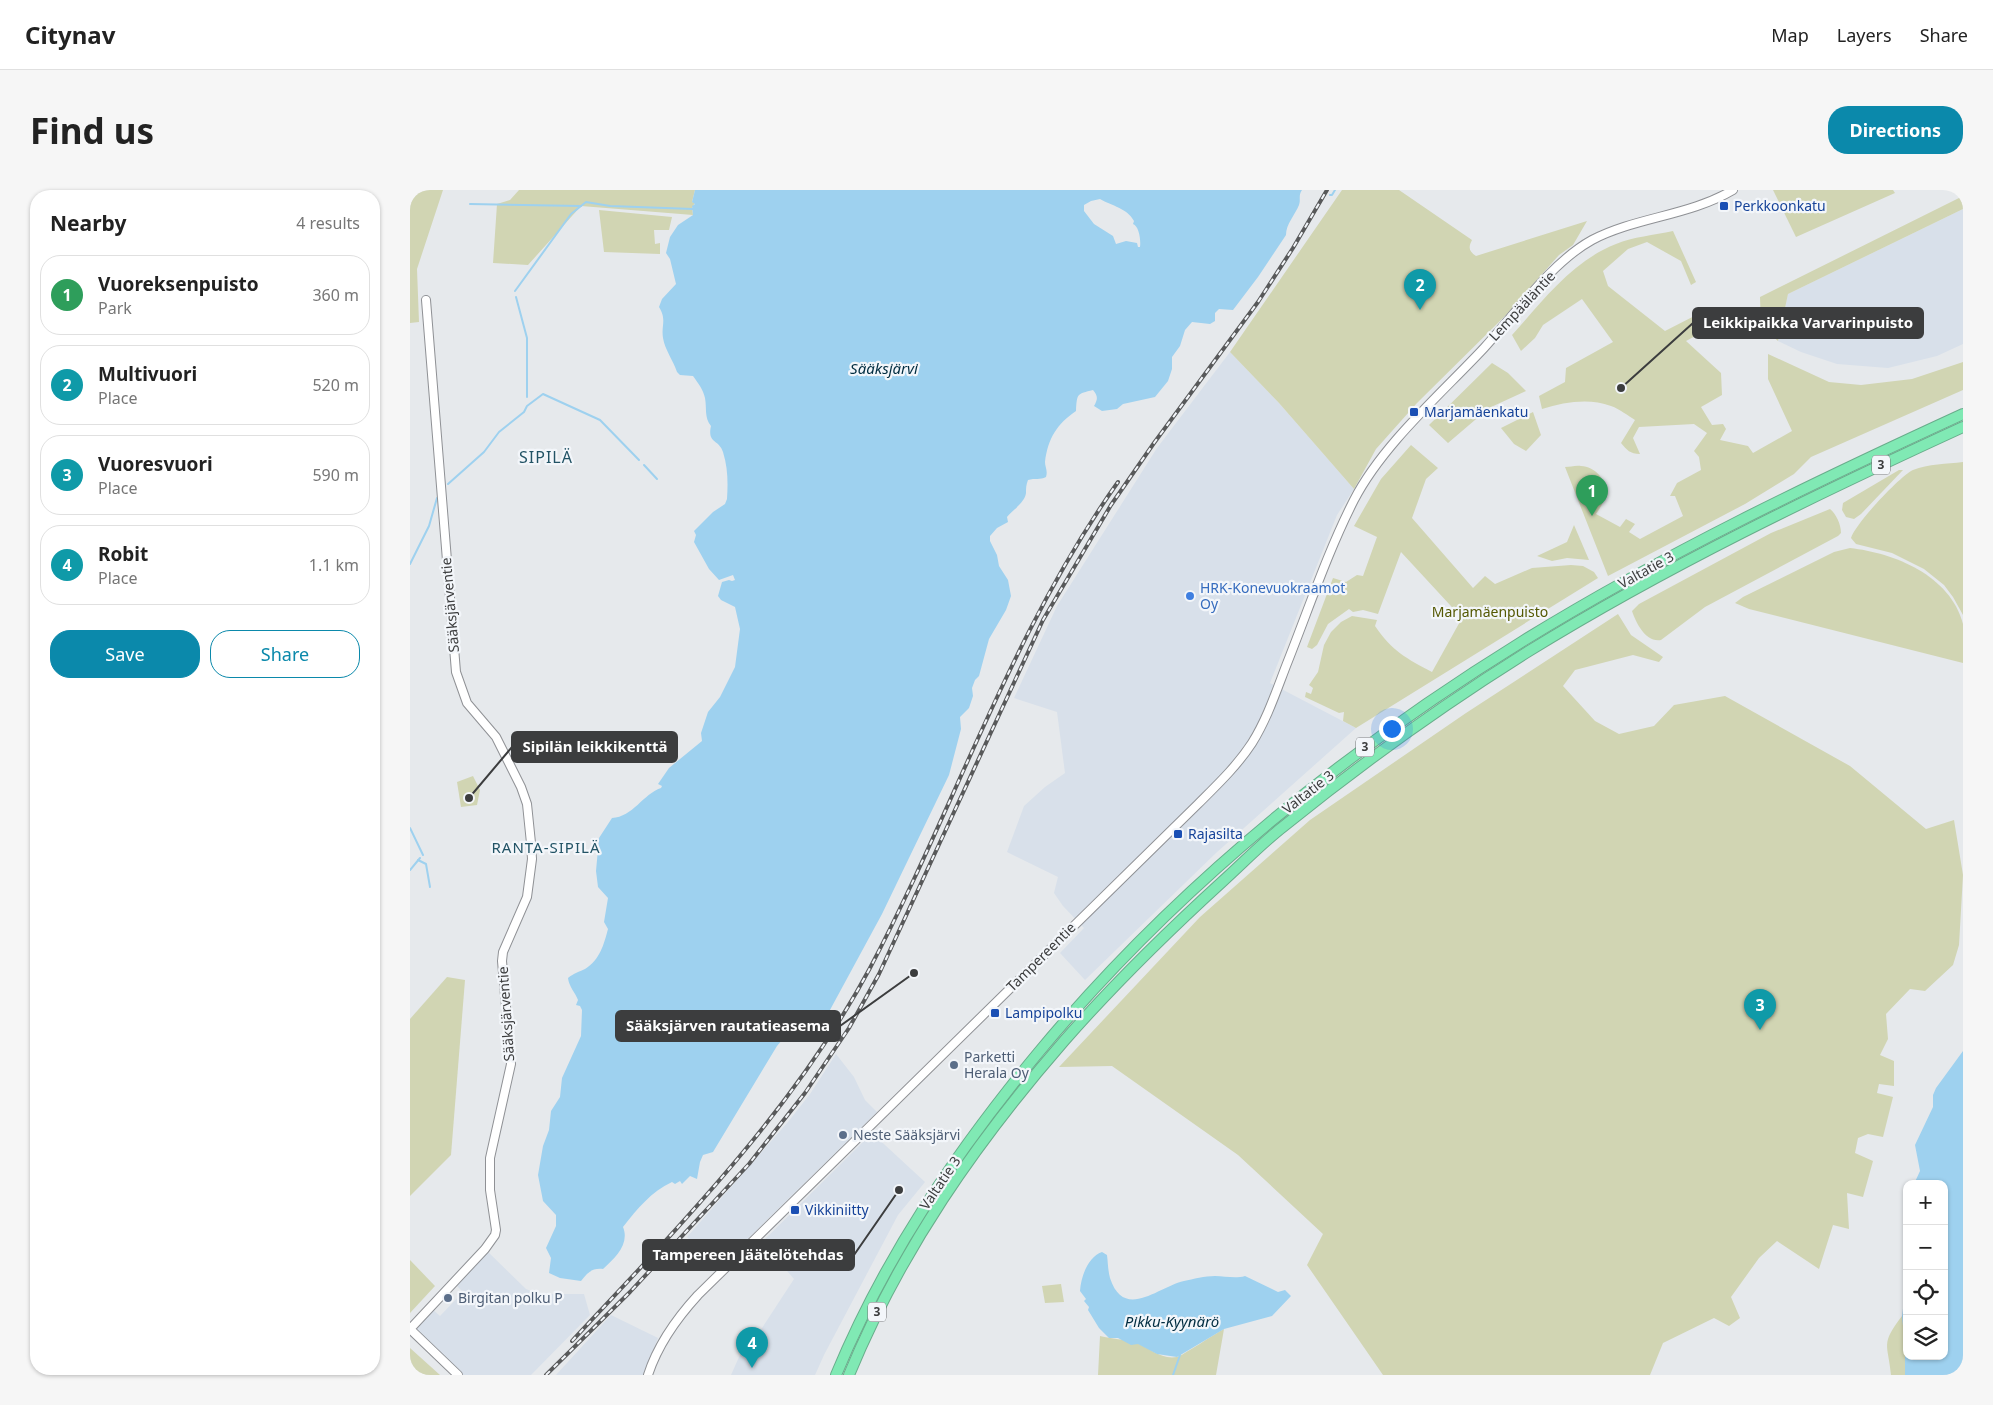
<!DOCTYPE html>
<meta charset="utf-8">
<style>
:root{--surface:#fff;--page:#f6f6f6;--text:#222;--muted:#767676;--line:#e0e0e0;--accent:#0b89ab}
body{margin:0;font-family:"Noto Sans",sans-serif;background:var(--page);color:var(--text)}
.controls{position:absolute;right:15px;bottom:15px;display:grid;overflow:hidden;border-radius:10px;box-shadow:0 1px 4px #0004}
.controls button{width:45px;height:45px;display:grid;place-items:center;padding:0;border:0;border-bottom:1px solid var(--line);background:var(--surface);color:var(--text);font:25px sans-serif}
.you{position:absolute;left:981px;top:538px;width:18px;height:18px;margin:-12px;border:4px solid #fff;border-radius:50%;background:#1a73e8;box-shadow:0 0 0 8px #1a73e833}
.badge{display:grid;place-items:center;width:32px;height:32px;border-radius:50%;background:var(--accent);color:#fff;font-size:16px;font-weight:700}
.pin{position:absolute;translate:-50% -41px;filter:drop-shadow(0 1px 2px #0008)}
.pin::after{content:'';position:absolute;top:26px;width:18px;height:15px;background:inherit;clip-path:polygon(0 0,100% 0,50% 100%)}
.list{margin:0;padding:0;list-style:none}
h2{display:flex;justify-content:space-between;align-items:center;height:65px;margin:0;padding:0 20px;font-size:21px}
h2 small{font-size:16px;font-weight:400;color:var(--muted)}
.list li{display:grid;grid-template-columns:32px 1fr auto;gap:15px;align-items:center;box-sizing:border-box;height:80px;margin:0 10px 10px;padding:0 10px;border:1px solid var(--line);border-radius:20px}
.list b{display:block;font-size:19px;white-space:nowrap}
.list p{margin:0;font-size:16px;white-space:nowrap;color:var(--muted)}
.list em{font-size:16px;font-style:normal;color:var(--muted)}
.actions{display:flex;gap:10px;padding:15px 20px}
.actions a{flex:1;padding:11px 0;border:1px solid var(--accent);border-radius:20px;text-align:center;font-size:18px;color:var(--accent)}
.actions .main{background:var(--accent);color:#fff}
.icon{flex:none;width:28px;height:28px;fill:none;stroke:currentColor;stroke-width:2;stroke-linecap:round;stroke-linejoin:round}
.map{position:relative;flex:none;width:1553px;height:1185px;overflow:hidden;border-radius:20px}
header{display:flex;align-items:center;gap:30px;box-sizing:border-box;height:70px;padding:0 25px;background:var(--surface);border-bottom:1px solid var(--line)}
header strong{font-size:24px}
nav{display:flex;gap:28px;margin-inline-start:auto;font-size:18px}
.intro{display:flex;align-items:center;justify-content:space-between;box-sizing:border-box;height:120px;padding:0 30px}
h1{margin:0;font-size:35px}
.button{padding:12px 22px;border-radius:20px;background:var(--accent);color:#fff;font-size:18px;font-weight:700}
main{display:flex;gap:30px;padding:0 30px}
aside{flex:1;background:var(--surface);border-radius:20px;box-shadow:0 1px 4px #0004}
.map>svg:first-child{display:block}
</style>
<header>
<strong>Citynav</strong>
<nav><a>Map</a><a>Layers</a><a>Share</a></nav>
</header>
<div class="intro"><h1>Find us</h1><a class="button">Directions</a></div>
<main>
<aside>
<h2>Nearby<small>4 results</small></h2>
<ul class="list">
<li><span class="badge" style="background:#2e9e5b">1</span><div><b>Vuoreksenpuisto</b><p>Park</p></div><em>360 m</em></li>
<li><span class="badge" style="background:#0f9aa8">2</span><div><b>Multivuori</b><p>Place</p></div><em>520 m</em></li>
<li><span class="badge" style="background:#0f9aa8">3</span><div><b>Vuoresvuori</b><p>Place</p></div><em>590 m</em></li>
<li><span class="badge" style="background:#0f9aa8">4</span><div><b>Robit</b><p>Place</p></div><em>1.1 km</em></li>
</ul>
<div class="actions"><a class="main">Save</a><a>Share</a></div>
</aside>
<div class="map">
<svg width="1553" height="1185" viewBox="0 0 1553 1185">
<rect width="100%" height="100%" fill="#e6e9ec"/>
<!-- built -->
<g fill="#d8e0ea">
<path d="M1553,19V154L1527,166L1478,178L1427,174L1391,162L1368,151L1378,104Z"/>
<path d="M820,162L869,213L944,299L927,325L860,493L946,538L806,663L675,790L650,763L674,738L653,716L644,703L648,687L597,662L614,616L635,597L655,583L647,522L604,508L647,416L747,258Z"/>
<path d="M426,864L444,887L455,910L467,922L307,1079L277,1047L378,932L400,904Z"/>
<path d="M462,943L515,992L488,1025L414,1165L405,1185H321L329,1167L347,1139L350,1141L384,1089L352,1052Z"/>
<path d="M75,1059L116,1099L128,1104H174L180,1125L121,1185H52L0,1139L20,1117L30,1126L53,1102L43,1092Z"/>
<path d="M201,1125L248,1148L233,1185H146Z"/>
</g>
<!-- green -->
<g fill="#d1d5b3">
<path d="M0,0H33L7,79L9,132L0,133Z"/>
<path d="M109,0H285L282,12L285,13L282,17L283,25L171,16L118,75L83,73L87,14L100,10Z"/>
<path d="M932,0H989L1062,50C1058,58 1059,61 1066,66L1177,31L1163,55L1149,65L1096,125L1007,213L966,259L944,299L869,213L820,162Z"/>
<path d="M1363,0H1483L1485,3L1386,47Z"/>
<path d="M1553,6V19L1378,104L1368,151L1351,136L1350,107Z"/>
<path d="M189,20L262,27L259,40H244L245,54L250,53V64L194,62Z"/>
<path d="M1263,41L1286,92L1281,95L1271,71L1237,52L1218,59L1193,81L1198,96L1255,141L1298,119L1310,133L1276,151L1311,183L1312,205L1291,217L1302,235L1313,234L1316,239L1310,250L1338,256L1343,263L1382,241L1358,189V164L1419,192L1451,195L1502,189L1553,172V200L1401,267L1384,284L1335,314L1198,386L1155,277C1160,277 1166,275 1171,276C1188,277 1200,294 1194,310C1192,315 1189,320 1186,324L1210,337L1216,329L1225,334L1219,342L1230,349L1273,326L1265,306H1260L1267,293L1291,280L1289,267L1284,261L1297,243L1284,234L1229,237L1223,248L1230,264C1220,264 1217,260 1211,253L1225,230C1218,226 1210,219 1201,216C1179,208 1155,212 1132,219L1129,206L1155,192L1156,178L1203,152L1172,109L1133,135L1125,148L1111,161L1102,145C1132,112 1162,71 1206,54C1223,47 1244,45 1263,41Z"/>
<path d="M1082,173L1098,183L1116,201L1079,218L1038,253L1019,235Z"/>
<path d="M1123,222L1131,245L1116,261L1104,254L1091,238Z"/>
<path d="M1001,255L1028,278L1016,289L1002,328L1063,398L1075,386L1085,394L1122,378L1161,375L1173,376L1184,382L1188,388L946,538L933,531L934,522L929,523L895,507L896,502L901,504L903,498L899,495L908,482L914,455L921,442L931,432L942,426L967,430L965,436C981,460 997,469 1022,482L1052,428L991,362L968,424L953,420L943,422L939,419L918,434L907,455L902,459L897,457L923,388L936,392L947,385L953,386L967,347L944,336L971,289Z"/>
<path d="M1553,272V425L1543,407L1534,395L1514,379L1482,363L1446,354L1441,348C1445,334 1490,286 1503,280C1518,274 1537,274 1553,272Z"/>
<path d="M1489,280H1493L1451,324L1444,329L1436,327L1432,320L1433,313Z"/>
<path d="M1420,319C1426,324 1431,334 1431,343L1428,346L1295,417L1251,450C1236,453 1226,433 1222,421L1229,414L1361,343Z"/>
<path d="M1164,335L1179,370L1157,368L1142,371L1127,366L1157,352Z"/>
<path d="M1440,358C1484,363 1540,385 1553,434C1553,445 1553,461 1553,473L1339,419L1325,413L1333,407L1424,362Z"/>
<path d="M1208,424L1221,445L1253,467L1249,472L1223,465L1165,480L1153,496L1185,531L1209,544L1244,536L1264,515L1315,506L1440,576L1516,639L1544,630L1553,685L1549,755L1543,775L1515,801L1500,799L1476,824L1478,849L1470,865L1484,871V896L1469,894L1467,903L1483,907L1473,947L1458,944L1448,948L1445,963L1463,971L1453,1007L1437,1003L1439,1039L1423,1035L1409,1079L1367,1051L1349,1068L1321,1107L1330,1128L1319,1136L1304,1128L1253,1153L1240,1185H973L897,1075L913,1044L828,965L702,876L649,877L790,727L900,630L1056,523Z"/>
<path d="M63,586L70,600L67,615L51,617L47,592Z"/>
<path d="M37,787L55,790L41,965L0,1006V829Z"/>
<path d="M0,1070L25,1096L0,1123Z"/>
<path d="M651,1094L654,1112L635,1113L632,1096Z"/>
<path d="M1492,1126L1495,1155V1185H1481C1478,1153 1470,1155 1492,1126Z"/>
<path d="M814,1139L806,1185H688L690,1146C702,1149 714,1149 727,1153C740,1158 751,1170 767,1167C772,1166 806,1143 814,1139Z"/>
<path d="M0,1158L30,1185H0Z"/>
</g>
<!-- water -->
<g fill="#9ed1ef" fill-rule="evenodd">
<path d="M285,0H892C888,6 891,9 889,15C885,25 876,34 876,45L848,87L823,120L809,119L805,123V131L800,134L782,132L775,140L770,156L762,167V179L758,191L745,207L713,214L707,219L692,221L684,216C688,209 688,206 683,200C667,204 667,203 666,221C647,234 638,248 635,272C635,277 638,281 636,287C630,290 625,288 618,290C616,295 616,298 616,303C615,312 603,320 597,327L598,332L587,338L580,346V351L587,365L589,376L598,390L601,406L596,420L579,449L569,486L565,490L562,498L563,506L559,518L550,527L551,539L539,585L472,724L414,831L404,841L398,844L391,839L379,842L367,856L303,962L293,965L290,972L287,989L280,986L272,994L270,991L265,994L262,992C241,1002 228,1018 213,1037C220,1054 205,1068 193,1079C182,1078 178,1082 171,1091L150,1088L139,1083L141,1068L136,1058L146,1036V1025L133,1011L128,985L133,956L139,940L141,921L150,907L152,888L171,846L172,820L170,816L166,815L168,810C165,802 159,797 158,788C164,783 169,782 175,779C190,770 194,754 198,739L194,732L198,708L188,697L186,681L189,648L202,628C223,627 233,604 251,598L252,596L248,594L259,578L292,551L291,543L298,522L310,507L325,477L330,439L325,417L311,410L308,406L312,392L319,390L322,391L325,390L323,385L309,390L299,379L284,352L286,345L284,341L303,322L315,314L317,309C318,293 318,278 313,262C309,249 297,254 301,236C294,227 297,219 295,208C293,199 288,193 283,186L270,185L267,182C263,170 255,160 253,148C251,135 257,130 249,117L252,109L266,94L260,69L256,63L260,47L268,35L283,25L282,16L285,14L282,12ZM690,9C702,16 717,18 724,31L723,34C729,36 731,50 730,57H728L727,53L716,51L706,54L703,46L684,34L674,21V15L681,11Z"/>
<path d="M1553,861V1185H1495V1155L1492,1126L1497,1088V1166H1534V994H1504L1510,981L1505,955L1523,917V905L1526,898Z"/>
<path d="M692,1062L697,1065C698,1073 698,1081 700,1088C714,1131 748,1097 774,1091C783,1089 795,1086 805,1086C815,1086 825,1089 835,1086L868,1102L875,1100L881,1106L862,1126L814,1139L767,1167L747,1164L728,1154L721,1155L708,1148H699L689,1138L678,1120L679,1117L674,1111L676,1109L670,1101C671,1086 678,1067 692,1062Z"/>
</g>
<g fill="none" stroke-linecap="round" stroke-linejoin="round">
<!-- stream -->
<g stroke="#9ed1ef" stroke-width="2">
<path d="M920,5H922L925,0"/>
<path d="M60,14L171,16"/>
<path d="M105,101L161,24L176,12L200,16L283,19"/>
<path d="M106,107L117,148V207"/>
<path d="M234,275L247,289"/>
<path d="M38,294L74,262L89,242L114,222L117,216L133,204L190,230L229,270"/>
<path d="M0,374L19,336L27,308"/>
<path d="M0,638L13,665"/>
<path d="M8,670L16,674L20,697"/>
<path d="M0,680L10,668"/>
<path d="M763,1185L770,1165"/>
</g>
<defs>
<g id="secondary">
<path d="M16,110L46,482L57,513L86,547L111,597L117,614L121,653L122,669L117,707L93,762L92,771L101,874L80,968V1000L86,1040L85,1045L75,1059L0,1139L48,1185"/>
<path d="M238,1185C248,1154 266,1129 288,1105L788,614C807,595 827,576 842,553C857,529 866,502 876,476C898,421 917,363 944,310C973,254 1031,204 1074,158C1105,124 1142,72 1182,50C1226,27 1279,26 1323,0"/>
</g>
<g id="highway">
<path d="M426,1185C475,1067 546,962 628,863C764,699 932,563 1113,451C1254,364 1403,293 1553,224"/>
<path d="M439,1185C490,1061 566,952 654,851C704,794 756,743 813,691C833,673 852,653 874,636C952,573 1034,514 1119,461C1257,376 1405,305 1553,237"/>
</g>
</defs>
<!-- secondary casing -->
<use href="#secondary" stroke="#8f9195" stroke-width="10"/>
<!-- highway casing -->
<use href="#highway" stroke="#68ad8b" stroke-width="12"/>
<!-- secondary -->
<use href="#secondary" stroke="#fff" stroke-width="8"/>
<!-- highway -->
<use href="#highway" stroke="#80e9b4" stroke-width="10"/>
<defs>
<g id="rail">
<path d="M162,1151C271,1034 384,920 460,778C545,617 602,441 708,292"/>
<path d="M136,1185L220,1102L339,974L395,903L439,838L469,784L633,430L701,315L744,253L848,112L883,58L917,0"/>
</g>
</defs>
<!-- rail casing -->
<use href="#rail" stroke="#58595a" stroke-width="4"/>
<!-- rail -->
<use href="#rail" stroke="#f3f6fa" stroke-width="2" stroke-dasharray="5.5" stroke-linecap="butt"/>
</g>
<!-- markers -->
<g fill="#1a4fb4" stroke="#f3f6fa" stroke-width="2">
<rect x="1309" y="11" width="10" height="10" rx="2.5"/>
<rect x="999" y="217" width="10" height="10" rx="2.5"/>
<rect x="763" y="639" width="10" height="10" rx="2.5"/>
<rect x="580" y="818" width="10" height="10" rx="2.5"/>
<rect x="380" y="1015" width="10" height="10" rx="2.5"/>
</g>
<circle fill="#3f7fe0" stroke="#f3f6fa" stroke-width="2" cx="780" cy="406" r="5"/>
<g fill="#5c6f8a" stroke="#f3f6fa" stroke-width="2">
<circle cx="544" cy="875" r="5"/>
<circle cx="433" cy="945" r="5"/>
<circle cx="38" cy="1108" r="5"/>
</g>
<g text-anchor="middle" stroke-width="4.5" stroke-linejoin="round" paint-order="stroke">
<!-- shield labels -->
<g fill="#f3f6fa" stroke="#737476" stroke-width="1">
<rect x="1462" y="265.5" width="18" height="19" rx="4"/>
<rect x="946" y="547.5" width="18" height="19" rx="4"/>
<rect x="458" y="1112.5" width="18" height="19" rx="4"/>
</g>
<g font-size="12" font-weight="bold" fill="#3c3d3e">
<text x="1471" y="279">3</text>
<text x="955" y="561">3</text>
<text x="467" y="1126">3</text>
</g>
<!-- transit labels -->
<g font-size="14" fill="#164399" stroke="#f3f6fa" text-anchor="start">
<text x="1324" y="21">Perkkoonkatu</text>
<text x="1014" y="227">Marjamäenkatu</text>
<text x="778" y="649">Rajasilta</text>
<text x="595" y="828">Lampipolku</text>
<text x="395" y="1025">Vikkiniitty</text>
</g>
<!-- street labels -->
<g font-size="14" fill="#3c3d3e" stroke="#f3f6fa">
<text transform="translate(1112 116) rotate(-47)" y="5">Lempääläntie</text>
<text transform="translate(1236 380) rotate(-29)" y="5">Valtatie 3</text>
<text transform="translate(40 415) rotate(-95)" y="5">Sääksjärventie</text>
<text transform="translate(898 602) rotate(-38)" y="5">Valtatie 3</text>
<text transform="translate(631 767) rotate(-45)" y="5">Tampereentie</text>
<text transform="translate(96 824) rotate(-94)" y="5">Sääksjärventie</text>
<text transform="translate(530 993) rotate(-56)" y="5">Valtatie 3</text>
</g>
<!-- shop labels -->
<g font-size="14" fill="#366cbe" stroke="#f3f6fa" text-anchor="start">
<text x="790" y="403">HRK-Konevuokraamot<tspan x="790" dy="16">Oy</tspan></text>
</g>
<!-- park labels -->
<g font-size="14" fill="#555904" stroke="#f3f6fa">
<text x="1080" y="427">Marjamäenpuisto</text>
</g>
<!-- service labels -->
<g font-size="14" fill="#4e5e75" stroke="#f3f6fa" text-anchor="start">
<text x="554" y="872">Parketti<tspan x="554" dy="16">Herala Oy</tspan></text>
<text x="443" y="950">Neste Sääksjärvi</text>
<text x="48" y="1113">Birgitan polku P</text>
</g>
<!-- water labels -->
<g font-size="15" font-style="italic" fill="#012d41" stroke="#f3f6fa">
<text x="474" y="184">Sääksjärvi</text>
<text x="762" y="1137">Pikku-Kyynärö</text>
</g>
<!-- neighbourhood labels -->
<g font-size="15" letter-spacing="1" fill="#225365" stroke="#f3f6fa">
<text x="136" y="663">RANTA-SIPILÄ</text>
</g>
<!-- quarter labels -->
<g font-size="16" letter-spacing="1" fill="#225365" stroke="#f3f6fa">
<text x="136" y="273">SIPILÄ</text>
</g>
</g>
<!-- callouts -->
<path fill="none" stroke="#3c3d3e" stroke-width="2" d="M1211 198L1283 133M59 608L102 557M504 783L430 836M489 1000L444 1065"/>
<g fill="#3c3d3e" stroke="#f3f6fa" stroke-width="2">
<circle cx="1211" cy="198" r="5"/>
<circle cx="59" cy="608" r="5"/>
<circle cx="504" cy="783" r="5"/>
<circle cx="489" cy="1000" r="5"/>
</g>
<g fill="#3c3d3e" stroke="#3c3d3e" stroke-width="2">
<rect x="1283" y="118" width="230" height="30" rx="5"/>
<rect x="102" y="542" width="165" height="30" rx="5"/>
<rect x="206" y="821" width="224" height="30" rx="5"/>
<rect x="233" y="1050" width="211" height="30" rx="5"/>
</g>
<g font-size="15" text-anchor="middle" font-weight="bold" fill="#fff">
<text x="1398" y="138">Leikkipaikka Varvarinpuisto</text>
<text x="185" y="562">Sipilän leikkikenttä</text>
<text x="318" y="841">Sääksjärven rautatieasema</text>
<text x="338" y="1070">Tampereen Jäätelötehdas</text>
</g>
</svg>
<div class="controls">
<button>+</button>
<button>−</button>
<button><svg class="icon" aria-label="locate" viewBox="0 0 24 24"><circle cx="12" cy="12" r="6"/><path d="M12 2v4M12 18v4M2 12h4M18 12h4"/></svg></button>
<button><svg class="icon" aria-label="layers" viewBox="0 0 24 24"><path d="M12 4l9 5-9 5-9-5zM3 14l9 5 9-5"/></svg></button>
</div>
<div class="you"></div>
<div class="pin badge" style="left:1182px;top:326px;background:#2e9e5b">1</div>
<div class="pin badge" style="left:1010px;top:120px;background:#0f9aa8">2</div>
<div class="pin badge" style="left:1350px;top:840px;background:#0f9aa8">3</div>
<div class="pin badge" style="left:342px;top:1178px;background:#0f9aa8">4</div>
</div>
</main>
